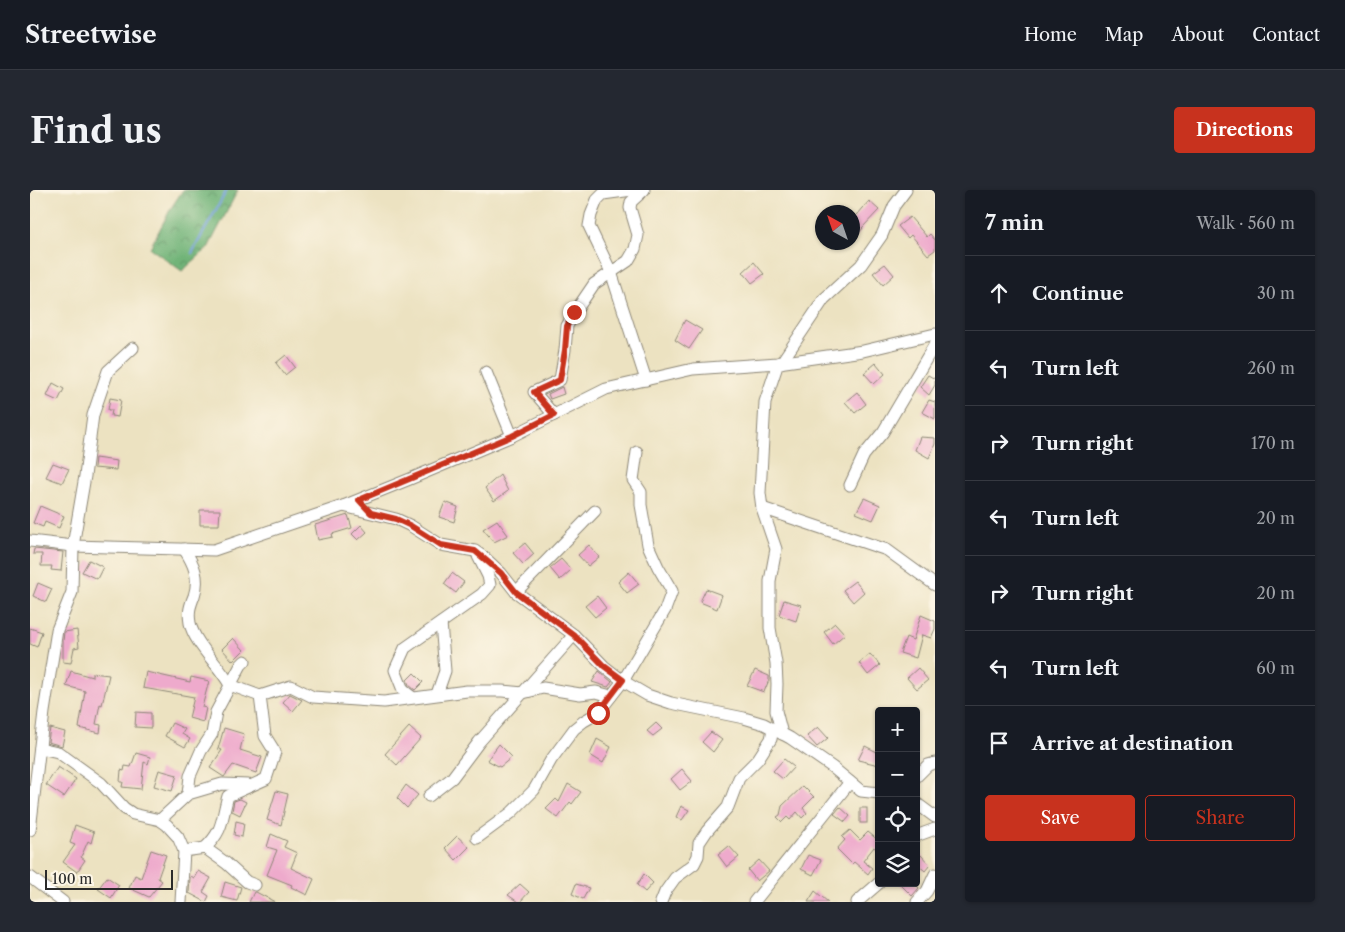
<!DOCTYPE html>
<meta charset="utf-8">
<style>
:root{--surface:#171b24;--page:#242831;--text:#f1f3f6;--muted:#9ea1a6;--line:#363941;--accent:#c8321e}
body{margin:0;font-family:"Libre Caslon Text",serif;background:var(--page);color:var(--text)}
.controls{position:absolute;right:15px;bottom:15px;display:grid;overflow:hidden;border-radius:5px;box-shadow:0 1px 4px #0004}
.controls button{width:45px;height:45px;display:grid;place-items:center;padding:0;border:0;border-bottom:1px solid var(--line);background:var(--surface);color:var(--text);font:25px sans-serif}
.compass{position:absolute;left:785px;top:15px;width:45px;height:45px;border-radius:50%;background:var(--surface);box-shadow:0 1px 4px #0004;rotate:320deg}
.scale{position:absolute;left:15px;bottom:12px;width:128px;box-sizing:border-box;padding-left:5px;border:2px solid #2b2b2b;border-top:0;font-size:14px;line-height:18px;white-space:nowrap;color:#2b2b2b;-webkit-text-stroke:4px #fcf5e5;paint-order:stroke}
.stop{position:absolute;width:15px;height:15px;margin:-11px;border:4px solid #c8321e;border-radius:50%;background:#fff}
.stop.end{background:#c8321e;border-color:#fff;box-shadow:0 1px 5px #0008}
.list{margin:0;padding:0;list-style:none}
h2{display:flex;justify-content:space-between;align-items:center;height:65px;margin:0;padding:0 20px;font-size:21px}
h2 small{font-size:16px;font-weight:400;color:var(--muted)}
.list li{display:grid;grid-template-columns:32px 1fr auto;gap:15px;align-items:center;box-sizing:border-box;height:75px;padding:0 20px;border-top:1px solid var(--line)}
.list b{display:block;font-size:19px;white-space:nowrap}
.list em{font-size:16px;font-style:normal;color:var(--muted)}
.actions{display:flex;gap:10px;padding:15px 20px}
.actions a{flex:1;padding:11px 0;border:1px solid var(--accent);border-radius:5px;text-align:center;font-size:18px;color:var(--accent)}
.actions .main{background:var(--accent);color:#fff}
.icon{flex:none;width:28px;height:28px;fill:none;stroke:currentColor;stroke-width:2;stroke-linecap:round;stroke-linejoin:round}
.map{position:relative;flex:none;width:905px;height:712px;overflow:hidden;border-radius:5px}
header{display:flex;align-items:center;gap:30px;box-sizing:border-box;height:70px;padding:0 25px;background:var(--surface);border-bottom:1px solid var(--line)}
header strong{font-size:24px}
nav{display:flex;gap:28px;margin-inline-start:auto;font-size:18px}
.intro{display:flex;align-items:center;justify-content:space-between;box-sizing:border-box;height:120px;padding:0 30px}
h1{margin:0;font-size:35px}
.button{padding:12px 22px;border-radius:5px;background:var(--accent);color:#fff;font-size:18px;font-weight:700}
main{display:flex;gap:30px;padding:0 30px}
aside{flex:1;background:var(--surface);border-radius:5px;box-shadow:0 1px 4px #0004}
.map>svg:first-child{display:block}
</style>
<header>
<strong>Streetwise</strong>
<nav><a>Home</a><a>Map</a><a>About</a><a>Contact</a></nav>
</header>
<div class="intro"><h1>Find us</h1><a class="button">Directions</a></div>
<main>
<div class="map">
<svg width="905" height="712" viewBox="0 0 905 712">
<defs>
<pattern id="forest-crowns" width="20" height="18" patternUnits="userSpaceOnUse" patternTransform="scale(1.25)"><rect width="20" height="18" fill="#71b478"/><path d="M2 6a3 3 0 1 1 6 0M12 15a3 3 0 1 1 6 0" fill="none" stroke="#5d9363"/></pattern>
</defs>
<rect width="100%" height="100%" fill="#fcf5e5"/>
<filter id="ink" filterUnits="userSpaceOnUse"><feTurbulence type="fractalNoise" baseFrequency=".02" numOctaves="2"/><feDisplacementMap in="SourceGraphic" scale="10" xChannelSelector="R" yChannelSelector="G"/><feConvolveMatrix kernelMatrix="1 2 1 2 8 2 1 2 1" color-interpolation-filters="sRGB"/></filter>
<filter id="wash" filterUnits="userSpaceOnUse"><feTurbulence type="fractalNoise" baseFrequency=".0096" numOctaves="4" result="noise"/><feDisplacementMap in="SourceGraphic" scale="20" xChannelSelector="R" yChannelSelector="G"/><feGaussianBlur stdDeviation="1.12" result="paint"/><feColorMatrix in="noise" values="0 0 0 0 0 0 0 0 0 0 0 0 0 0 0 0 0 1.4 0 .05"/><feComposite in="paint" operator="in"/></filter>
<g filter="url(#wash)">
<rect width="100%" height="100%" fill="#ece2c1"/>
<!-- forest -->
<path fill="url(#forest-crowns)" stroke="#4e7052" d="M153,0H208L178,58L152,81L120,58L141,18Z"/>
<g fill="none" stroke-linecap="round" stroke-linejoin="round">
<!-- stream -->
<path stroke="#719fd9" stroke-width="2.5" d="M162,63L197,0"/>
</g>
<g id="blocks">
<!-- building -->
<g fill="#eac">
<path d="M839,11L849,20L832,38H833L822,52V31Z"/>
<path d="M880,27L897,47L900,44L905,50V60L898,65L881,45L878,48L868,36Z"/>
<path d="M724,72L734,84L722,93L713,82Z"/>
<path d="M855,74L864,85L853,95L843,83Z"/>
<path d="M655,130L672,140L659,159L645,150Z"/>
<path d="M256,165L265,177L255,185L246,173Z"/>
<path d="M846,173L855,184L844,194L834,183Z"/>
<path d="M898,185L905,189V195L899,205L890,197Z"/>
<path d="M23,193L34,199L28,211L17,206Z"/>
<path d="M532,197L534,204L520,209L518,204Z"/>
<path d="M827,202L836,214L825,223L815,212Z"/>
<path d="M80,208L91,210L88,227L81,226L82,220H78Z"/>
<path d="M899,210L905,212V229L892,222Z"/>
<path d="M890,247L905,248V254L899,268L885,260Z"/>
<path d="M65,268L87,271L86,280L64,278Z"/>
<path d="M23,273L39,279L32,293L16,287Z"/>
<path d="M470,285L478,301L464,311L455,298Z"/>
<path d="M834,308L850,315L843,330L826,323Z"/>
<path d="M415,312L428,317L424,332L409,327Z"/>
<path d="M10,316L34,326L29,338L15,332L13,337L3,333Z"/>
<path d="M170,320H190L189,335H170Z"/>
<path d="M318,325L322,338L302,344L303,347L288,350L285,335Z"/>
<path d="M467,330L478,345L464,352L453,339Z"/>
<path d="M331,335L337,342L328,350L322,344Z"/>
<path d="M495,353L504,364L493,374L483,363Z"/>
<path d="M559,355L569,367L558,376L548,365Z"/>
<path d="M4,359L33,362L31,381L21,380L22,376H11L12,364H3Z"/>
<path d="M531,369L541,380L530,390L520,378Z"/>
<path d="M59,370L73,377L67,389L52,382Z"/>
<path d="M599,382L609,394L597,403L588,392Z"/>
<path d="M422,383L434,392L426,403L414,394Z"/>
<path d="M825,391L834,402L823,412L813,400Z"/>
<path d="M8,393L22,399L16,412L3,406Z"/>
<path d="M676,399L692,405L687,419L670,412Z"/>
<path d="M567,406L576,418L565,427L555,416Z"/>
<path d="M754,410L771,415L766,431L749,425Z"/>
<path d="M891,425L905,431V439L901,448L892,445L886,468L870,463L876,447L883,450Z"/>
<path d="M805,433L815,444L803,454L794,442Z"/>
<path d="M0,438L12,442L7,457L0,454Z"/>
<path d="M47,440L49,457L44,458L41,473L33,472V452L34,442Z"/>
<path d="M203,448L214,460L203,471L192,459Z"/>
<path d="M840,464L850,475L838,485L829,473Z"/>
<path d="M888,478L898,490L887,499L877,488Z"/>
<path d="M725,480L739,486V490L734,502L717,496Z"/>
<path d="M41,481L62,487V483L79,485L72,515L70,514L66,534L71,535L70,543L49,538L55,501L36,496Z"/>
<path d="M569,481L582,492L578,497L562,492Z"/>
<path d="M116,482L160,492L161,487L179,491L172,517L176,518L173,532L159,528L164,507L113,498Z"/>
<path d="M384,483L393,492L385,500L379,495L377,490Z"/>
<path d="M260,504L272,510L263,521L253,512Z"/>
<path d="M106,522L121,523V538L105,537Z"/>
<path d="M142,533L155,539L152,544L160,549L155,557L135,546Z"/>
<path d="M626,533L632,539L623,546L617,541Z"/>
<path d="M379,537L391,548L367,575L355,564Z"/>
<path d="M788,537L798,548L787,557L777,546Z"/>
<path d="M20,538L35,542L32,556L18,552Z"/>
<path d="M194,538L214,544L210,560L232,567L226,583L203,575L194,587L180,578L192,560L188,559Z"/>
<path d="M681,542L692,550L683,562L672,552Z"/>
<path d="M567,549L581,557L573,573L560,565Z"/>
<path d="M469,554L482,567L470,577L457,570Z"/>
<path d="M835,556L849,563V575L828,570Z"/>
<path d="M106,563L120,567L118,574L114,572L111,599L92,597L93,592H90L91,580L94,581L95,576L101,577Z"/>
<path d="M754,569L764,577L753,589L743,581Z"/>
<path d="M28,577L46,589L34,607L16,595Z"/>
<path d="M652,579L662,591L650,600L641,589Z"/>
<path d="M129,580L147,585L142,601L124,596Z"/>
<path d="M538,594L551,602L542,614L540,612L528,628L516,619L526,609L529,612Z"/>
<path d="M376,595L388,605L377,618L367,608Z"/>
<path d="M773,596L784,607L773,618L777,623L772,628L767,622L760,630L757,627L752,632L747,627L750,625L752,616Z"/>
<path d="M246,601L258,604L251,635L237,630Z"/>
<path d="M210,609L216,612L210,625L202,621L204,611Z"/>
<path d="M651,616L659,620L652,630L646,627Z"/>
<path d="M810,617L820,626L815,632L804,624Z"/>
<rect x="830" y="618" width="7" height="15"/>
<path d="M206,631L214,633L212,647L204,645Z"/>
<path d="M45,635L64,642L61,653L58,651L51,667L55,670L47,682L33,672L45,655L40,653Z"/>
<path d="M820,640L830,650L838,642L849,651V662L844,657L833,671L842,678L838,684L824,672L822,674L807,659L815,650L812,647Z"/>
<path d="M241,644L257,651L254,657L267,663L261,678L284,689L277,705L261,697L262,695L237,685L247,660L237,657Z"/>
<path d="M427,646L439,657L426,670L415,658Z"/>
<path d="M699,656L709,667L697,677L688,665Z"/>
<path d="M121,660L136,665L128,688L132,691L119,707L99,698L105,685L111,688Z"/>
<path d="M778,665L791,670L783,685L771,679Z"/>
<path d="M891,665L900,675L895,681L886,673V669Z"/>
<path d="M729,670L739,681L727,691L718,680Z"/>
<path d="M168,681L181,688L173,702L179,706L176,712L159,703L160,687L161,686L164,688Z"/>
<path d="M614,684L623,693L615,702L607,695Z"/>
<path d="M77,687L89,695L81,708L68,699Z"/>
<path d="M195,692L211,697L207,711L191,707Z"/>
<path d="M869,693H885L889,698L882,706Z"/>
<path d="M490,694L499,702L490,712H488L478,705Z"/>
<path d="M546,694L559,698L553,709L542,704Z"/>
<path d="M785,701L798,712H778Z"/>
<path d="M224,702H226L245,712H219Z"/>
</g>
</g>
</g>
<g filter="url(#ink)">
<use href="#blocks" fill-opacity="0" stroke="#8c8676" stroke-width="1"/>
<g fill="none" stroke-linecap="round" stroke-linejoin="round">
<defs>
<g id="minor">
<path d="M602,0L573,4L567,10L561,25L559,36L581,82L616,190"/>
<path d="M748,173L735,212L730,303L732,318L746,359L740,391V438L746,473L747,494L746,521L752,544"/>
<path d="M751,173L794,109L831,75L852,45L864,16L876,0"/>
<path d="M456,182L482,246"/>
<path d="M524,225L504,202L530,190L535,160L537,136L545,122L564,94L598,71L605,59L608,45L600,18L601,12L614,0"/>
<path d="M820,295L834,265L853,242L905,154"/>
<path d="M313,316L366,329L381,336L411,355L445,361L455,368L471,383L486,402L544,445L574,476L593,491L617,505L641,513L714,528L734,534L760,548L802,577L831,601L849,603"/>
<path d="M732,318L857,360L905,395"/>
<path d="M0,351L43,356L184,360L313,316L380,289L482,246L576,199L663,179L748,173L833,161L905,144"/>
<path d="M154,359C164,374 170,388 164,406C160,416 158,422 160,433C164,453 189,475 200,495L230,506L261,496L283,507L354,512L437,501H472L493,503L513,498L550,504L566,502L581,506"/>
<path d="M486,402L565,321"/>
<path d="M407,504L415,481L411,433"/>
<path d="M382,507L373,500L365,480L375,458L452,404L460,395L458,386L448,366"/>
<path d="M10,558L28,562L71,593L94,618L103,624L130,630L137,635L148,647L154,661L151,712"/>
<path d="M886,587L898,575L905,573"/>
<path d="M158,604L160,586L171,561L182,544L186,522L211,475L215,471"/>
<path d="M399,606L422,588L449,552L544,445"/>
<path d="M886,613L905,627"/>
<path d="M130,630L158,604L192,594L218,595"/>
<path d="M0,640L14,522L27,440L42,402L43,356L55,286L63,225L78,181L103,158"/>
<path d="M886,646L905,639"/>
<path d="M447,648L481,623L504,600L521,570L544,539L554,531L568,523L593,491L635,420L642,401L628,377L618,355L611,315V302L603,290L607,262"/>
<path d="M175,658C194,640 191,630 198,606L236,589L245,562L235,546L230,506"/>
<path d="M154,661L175,658L196,673L217,692L225,695"/>
<path d="M0,687L33,712"/>
<path d="M631,712L635,702L645,688L664,674L668,666L669,653L677,641L698,617L709,588L728,569L741,549L743,539"/>
<path d="M724,712L820,592"/>
<path d="M827,712L849,693"/>
<path d="M887,712L897,701L905,684"/>
</g>
</defs>
<!-- minor casing -->
<use href="#minor" stroke="#8c8676" stroke-width="13"/>
<!-- minor -->
<use href="#minor" stroke="#fff" stroke-width="11"/>
</g>
</g>
<g fill="none" stroke-linecap="round" stroke-linejoin="round" filter="url(#ink)">
<!-- route -->
<path stroke="#c8321e" stroke-width="6" d="M544,122L537,136L535,160L530,190L504,202L524,225L482,246L329,310L341,323L366,329L381,336L411,355L445,361L471,383L486,402L544,445L574,476L593,490L568,523"/>
</g>
</svg>
<div class="controls">
<button>+</button>
<button>−</button>
<button><svg class="icon" aria-label="locate" viewBox="0 0 24 24"><circle cx="12" cy="12" r="6"/><path d="M12 2v4M12 18v4M2 12h4M18 12h4"/></svg></button>
<button><svg class="icon" aria-label="layers" viewBox="0 0 24 24"><path d="M12 4l9 5-9 5-9-5zM3 14l9 5 9-5"/></svg></button>
</div>
<svg class="compass" viewBox="-18 -18 36 36"><path d="M0-13l5 13h-10z" fill="#e53935"/><path d="M0 13l5-13h-10z" fill="#9ea1a6"/></svg>
<div class="scale">100 m</div>
<div class="stop" style="left:568px;top:523px"></div>
<div class="stop end" style="left:544px;top:122px"></div>
</div>
<aside>
<h2>7 min<small>Walk · 560 m</small></h2>
<ul class="list">
<li><svg class="icon" aria-label="ahead" viewBox="0 0 24 24"><path d="M12 20V5M6 11l6-6 6 6"/></svg><div><b>Continue</b></div><em>30 m</em></li>
<li><svg class="icon" aria-label="left" viewBox="0 0 24 24"><path d="M17 20v-9H6M10 6l-5 5 5 5"/></svg><div><b>Turn left</b></div><em>260 m</em></li>
<li><svg class="icon" aria-label="right" viewBox="0 0 24 24"><path d="M7 20v-9h11M14 6l5 5-5 5"/></svg><div><b>Turn right</b></div><em>170 m</em></li>
<li><svg class="icon" aria-label="left" viewBox="0 0 24 24"><path d="M17 20v-9H6M10 6l-5 5 5 5"/></svg><div><b>Turn left</b></div><em>20 m</em></li>
<li><svg class="icon" aria-label="right" viewBox="0 0 24 24"><path d="M7 20v-9h11M14 6l5 5-5 5"/></svg><div><b>Turn right</b></div><em>20 m</em></li>
<li><svg class="icon" aria-label="left" viewBox="0 0 24 24"><path d="M17 20v-9H6M10 6l-5 5 5 5"/></svg><div><b>Turn left</b></div><em>60 m</em></li>
<li><svg class="icon" aria-label="arrive" viewBox="0 0 24 24"><path d="M6 21V4h12l-3 4 3 4H6"/></svg><div><b>Arrive at destination</b></div></li>
</ul>
<div class="actions"><a class="main">Save</a><a>Share</a></div>
</aside>
</main>
